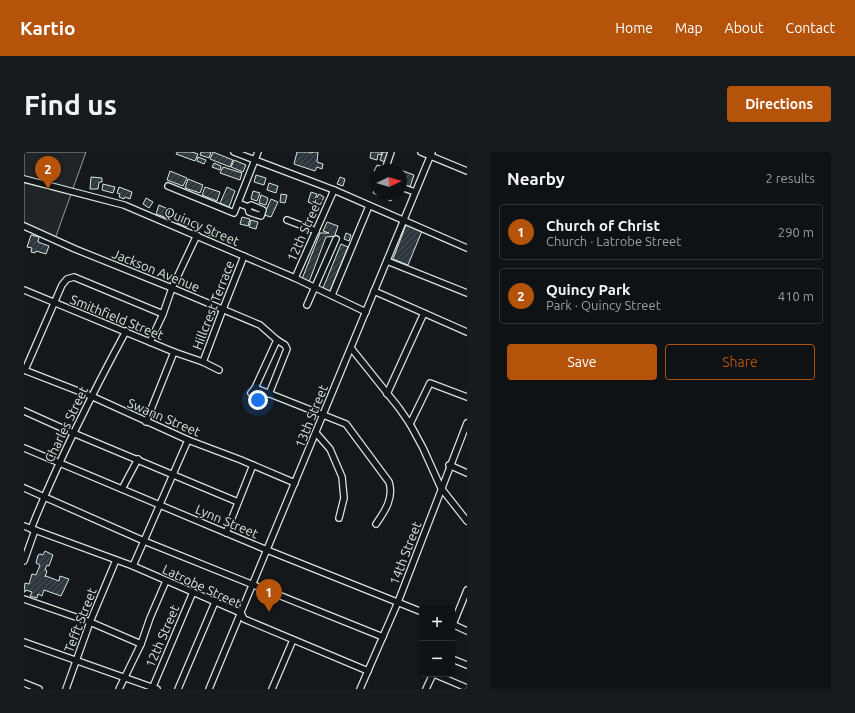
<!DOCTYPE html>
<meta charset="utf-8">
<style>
:root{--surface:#0f1215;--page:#181b1e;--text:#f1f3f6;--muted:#9b9ea0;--line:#2f3234;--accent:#b45309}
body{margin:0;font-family:Ubuntu,sans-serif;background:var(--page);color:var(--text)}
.controls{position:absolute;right:12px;bottom:12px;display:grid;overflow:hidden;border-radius:4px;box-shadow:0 1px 3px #0004}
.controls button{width:36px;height:36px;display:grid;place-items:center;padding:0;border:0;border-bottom:1px solid var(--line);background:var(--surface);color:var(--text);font:20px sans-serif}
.compass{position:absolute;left:347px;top:12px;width:36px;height:36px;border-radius:50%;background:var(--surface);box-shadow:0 1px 3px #0004;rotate:86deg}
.you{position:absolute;left:234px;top:248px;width:14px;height:14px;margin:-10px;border:3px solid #fff;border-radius:50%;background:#1a73e8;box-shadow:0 0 0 6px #1a73e833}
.badge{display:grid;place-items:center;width:26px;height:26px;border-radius:50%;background:var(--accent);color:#fff;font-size:13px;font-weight:700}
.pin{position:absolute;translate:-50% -33px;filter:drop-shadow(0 1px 2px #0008)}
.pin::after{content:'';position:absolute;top:21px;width:14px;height:12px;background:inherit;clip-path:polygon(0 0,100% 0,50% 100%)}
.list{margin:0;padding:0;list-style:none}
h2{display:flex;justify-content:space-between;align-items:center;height:52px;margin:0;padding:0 16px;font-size:17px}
h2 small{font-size:13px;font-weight:400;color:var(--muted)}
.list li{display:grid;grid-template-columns:26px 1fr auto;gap:12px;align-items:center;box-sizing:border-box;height:56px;margin:0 8px 8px;padding:0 8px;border:1px solid var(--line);border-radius:4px}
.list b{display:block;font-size:15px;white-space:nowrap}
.list p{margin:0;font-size:13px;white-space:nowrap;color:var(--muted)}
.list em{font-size:13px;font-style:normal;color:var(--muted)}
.actions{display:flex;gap:8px;padding:12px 16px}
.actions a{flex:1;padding:9px 0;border:1px solid var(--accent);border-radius:4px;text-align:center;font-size:14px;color:var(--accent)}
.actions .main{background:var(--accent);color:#fff}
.map{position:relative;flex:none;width:443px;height:537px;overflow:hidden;border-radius:4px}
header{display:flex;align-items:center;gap:24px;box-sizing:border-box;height:56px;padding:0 20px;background:var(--accent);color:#fff}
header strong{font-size:19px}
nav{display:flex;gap:22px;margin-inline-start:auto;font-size:14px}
.intro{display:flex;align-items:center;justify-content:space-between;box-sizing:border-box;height:96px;padding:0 24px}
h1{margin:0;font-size:28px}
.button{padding:10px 18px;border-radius:4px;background:var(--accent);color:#fff;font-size:14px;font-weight:700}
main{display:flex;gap:24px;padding:0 24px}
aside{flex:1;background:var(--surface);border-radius:4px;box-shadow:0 1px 3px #0004}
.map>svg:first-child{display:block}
</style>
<header>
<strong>Kartio</strong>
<nav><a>Home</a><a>Map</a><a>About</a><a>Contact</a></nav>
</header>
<div class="intro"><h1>Find us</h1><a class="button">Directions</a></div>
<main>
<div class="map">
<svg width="443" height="537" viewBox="0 0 443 537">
<defs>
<pattern id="building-hatch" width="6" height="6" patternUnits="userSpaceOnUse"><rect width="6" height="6" fill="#2c363c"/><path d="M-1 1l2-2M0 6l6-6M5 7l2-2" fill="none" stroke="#4a5358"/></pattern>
</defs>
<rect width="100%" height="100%" fill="#14181c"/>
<!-- green -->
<path fill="#202428" stroke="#939e99" d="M0,0H62L31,87L0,74Z"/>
<!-- building -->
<g fill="url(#building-hatch)" stroke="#d8e6dc">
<path d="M153,0H168L174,2L171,9L152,2Z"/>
<path d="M177,0H187L185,6L176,3Z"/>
<path d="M189,0L209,8L206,15L186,7Z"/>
<path d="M273,0H284L288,1L289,0H294L293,10L299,12L298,17L293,15L291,19L270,12Z"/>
<path d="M347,0H358L357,3L354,2L353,8L346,6Z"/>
<path d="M359,0H367L361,10L356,8Z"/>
<path d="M174,5L182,8L180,12L173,9Z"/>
<path d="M210,8L222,13L219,20L207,15Z"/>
<path d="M190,11L197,14L196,18L188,15Z"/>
<path d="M353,13L360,15L359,18H353V20L350,19Z"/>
<path d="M199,15L218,21L216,28L196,21Z"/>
<path d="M368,15L390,23L386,35L377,31V18H367Z"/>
<path d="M146,19L163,26L159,34L143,28Z"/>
<path d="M232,23L242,26L240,33L230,30Z"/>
<path d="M67,25L78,26V30H75L74,37H66Z"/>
<path d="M316,25L321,27L319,34L313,32Z"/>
<path d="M164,27L179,33L176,41L161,36Z"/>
<path d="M245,31L254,34L252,41L243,38Z"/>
<path d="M79,32L91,35L89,41L78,38Z"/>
<path d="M352,33L353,42H370L367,49L349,41Z"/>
<path d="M95,35L108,40L106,47L101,45L100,47L95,45L96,42L93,41Z"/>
<path d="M181,35L196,40L193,49L178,43Z"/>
<path d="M203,35L211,39L205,55L196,51Z"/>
<path d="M229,39L236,41L233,49L227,47Z"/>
<path d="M287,40L293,42L289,52L284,50Z"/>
<path d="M257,42L263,43L261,51L256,50Z"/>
<path d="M295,42L300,45L295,55L289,52Z"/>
<path d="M237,43L244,46L242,53L235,51Z"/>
<path d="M122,46L129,50L125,56L119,52Z"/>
<path d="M247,47L254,50L247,65L240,63Z"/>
<path d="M135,53L146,58L143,66L132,62Z"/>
<path d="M156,64L166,67L163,75L153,71Z"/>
<path d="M218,65L226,67L224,74L216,72Z"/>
<path d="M227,68L234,70L232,77L225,75Z"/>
<path d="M303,70L314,74L311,83L314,84L302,85L285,130L278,127L296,81H305L299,79Z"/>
<path d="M382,73L398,79L384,113L369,107Z"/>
<path d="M184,76L193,79L190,85L182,82Z"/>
<path d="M322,81L327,83L325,89L320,87Z"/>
<path d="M7,83L15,85L14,90L25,94L22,102L12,99L11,101L7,100L8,96L3,95Z"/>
<path d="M317,92L324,95L306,139L299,136Z"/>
<path d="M21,399L29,403L25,414L23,413L21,418L23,419L21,425L22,424L35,429L36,424L45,427L37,444L20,438L18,444L14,442L13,446L6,444L8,440L2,438L1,440H0L1,431L5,432L8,422L12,423L16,413L12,411L14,403L16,402L19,403Z"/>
</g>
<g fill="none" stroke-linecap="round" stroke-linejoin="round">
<defs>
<g id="minor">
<path d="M210,0L310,38L443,96"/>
<path d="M397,0L443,19"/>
<path d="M361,18L367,0"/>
<path d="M0,27L100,53L271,126L342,160"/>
<path d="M144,34L210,61L234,0"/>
<path d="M377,35L391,40"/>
<path d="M214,51L224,55L227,53L239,58L237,64L225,60L224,55"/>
<path d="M263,68L292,79"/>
<path d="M0,74L51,97L148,136L236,173L253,188L261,193L263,197L245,242"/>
<path d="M363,109L443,141"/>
<path d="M271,126L310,38"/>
<path d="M0,138L150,200L179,210L195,218"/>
<path d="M350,139L443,180"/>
<path d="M308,143L345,54"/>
<path d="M283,153L312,87"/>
<path d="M126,190L139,162L148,136L173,83"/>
<path d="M327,196L375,256L386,272L399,296L417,336L443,369"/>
<path d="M179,210L199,157L220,104"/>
<path d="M0,218L67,244L164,288L217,308L271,331"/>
<path d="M1,218L38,133L43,127L50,125L139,162"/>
<path d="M231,236L322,272L365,330C370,346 361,359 352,372"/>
<path d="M227,241L231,236L253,188"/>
<path d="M363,242L400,161"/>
<path d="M0,259L49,281L214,350"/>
<path d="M122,270L150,200"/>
<path d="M386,272L406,231L443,245"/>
<path d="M292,281L306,297L318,325L320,346L315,366"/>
<path d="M0,296L243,398L398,460"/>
<path d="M425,313L443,321"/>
<path d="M0,336L120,389L359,485"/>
<path d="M98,337L114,307"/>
<path d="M0,374L109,414L217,461L220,467L344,519"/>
<path d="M7,377C34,309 67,244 102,179"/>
<path d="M202,381L229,313"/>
<path d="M0,409L11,378"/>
<path d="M109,414L164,288"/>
<path d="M0,447L66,470L117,492"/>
<path d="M428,472L443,479"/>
<path d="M428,475L443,438"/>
<path d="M0,490L133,537"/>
<path d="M428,507L443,513"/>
<path d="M410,522L443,536"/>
<path d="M0,531L15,537"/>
<path d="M42,537L66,470L92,408"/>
<path d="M95,537L117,492L126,466L142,429"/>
<path d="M128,537L169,440"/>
<path d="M154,537L191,450"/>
<path d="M185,537L408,0"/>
<path d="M248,537L269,488"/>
<path d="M336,537L374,450L443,271"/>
<path d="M402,537L409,522"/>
</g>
</defs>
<!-- minor casing -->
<use href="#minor" stroke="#d8e6dc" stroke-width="8"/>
<!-- minor -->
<use href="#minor" stroke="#14181c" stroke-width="5.5"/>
</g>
<g text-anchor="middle" stroke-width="3" stroke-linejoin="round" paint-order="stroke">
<!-- street labels -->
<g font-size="13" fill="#d8e6dc" stroke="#14181c">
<text transform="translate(178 74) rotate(23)" y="5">Quincy Street</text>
<text transform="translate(280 78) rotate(-66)" y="5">12th Street</text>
<text transform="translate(132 118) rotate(22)" y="5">Jackson Avenue</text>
<text transform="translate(189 153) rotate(-69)" y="5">Hillcrest Terrace</text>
<text transform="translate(93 165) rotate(22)" y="5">Smithfield Street</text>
<text transform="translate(287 264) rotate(-68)" y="5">13th Street</text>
<text transform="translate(140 265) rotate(23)" y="5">Swann Street</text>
<text transform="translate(42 272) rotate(-64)" y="5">Charles Street</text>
<text transform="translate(203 369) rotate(23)" y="5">Lynn Street</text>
<text transform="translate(381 401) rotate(-69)" y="5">14th Street</text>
<text transform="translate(178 434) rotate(25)" y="5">Latrobe Street</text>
<text transform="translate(56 468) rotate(-69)" y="5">Tefft Street</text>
<text transform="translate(138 484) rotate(-67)" y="5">12th Street</text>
</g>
</g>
</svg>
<div class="controls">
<button>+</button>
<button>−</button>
</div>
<svg class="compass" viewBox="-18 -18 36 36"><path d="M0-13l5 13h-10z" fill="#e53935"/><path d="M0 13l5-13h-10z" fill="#9b9ea0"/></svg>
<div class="you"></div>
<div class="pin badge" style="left:245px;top:460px">1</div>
<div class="pin badge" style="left:24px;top:37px">2</div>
</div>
<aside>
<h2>Nearby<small>2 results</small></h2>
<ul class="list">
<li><span class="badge">1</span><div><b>Church of Christ</b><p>Church · Latrobe Street</p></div><em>290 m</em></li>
<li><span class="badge">2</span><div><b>Quincy Park</b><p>Park · Quincy Street</p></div><em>410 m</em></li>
</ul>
<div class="actions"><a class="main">Save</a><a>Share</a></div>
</aside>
</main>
